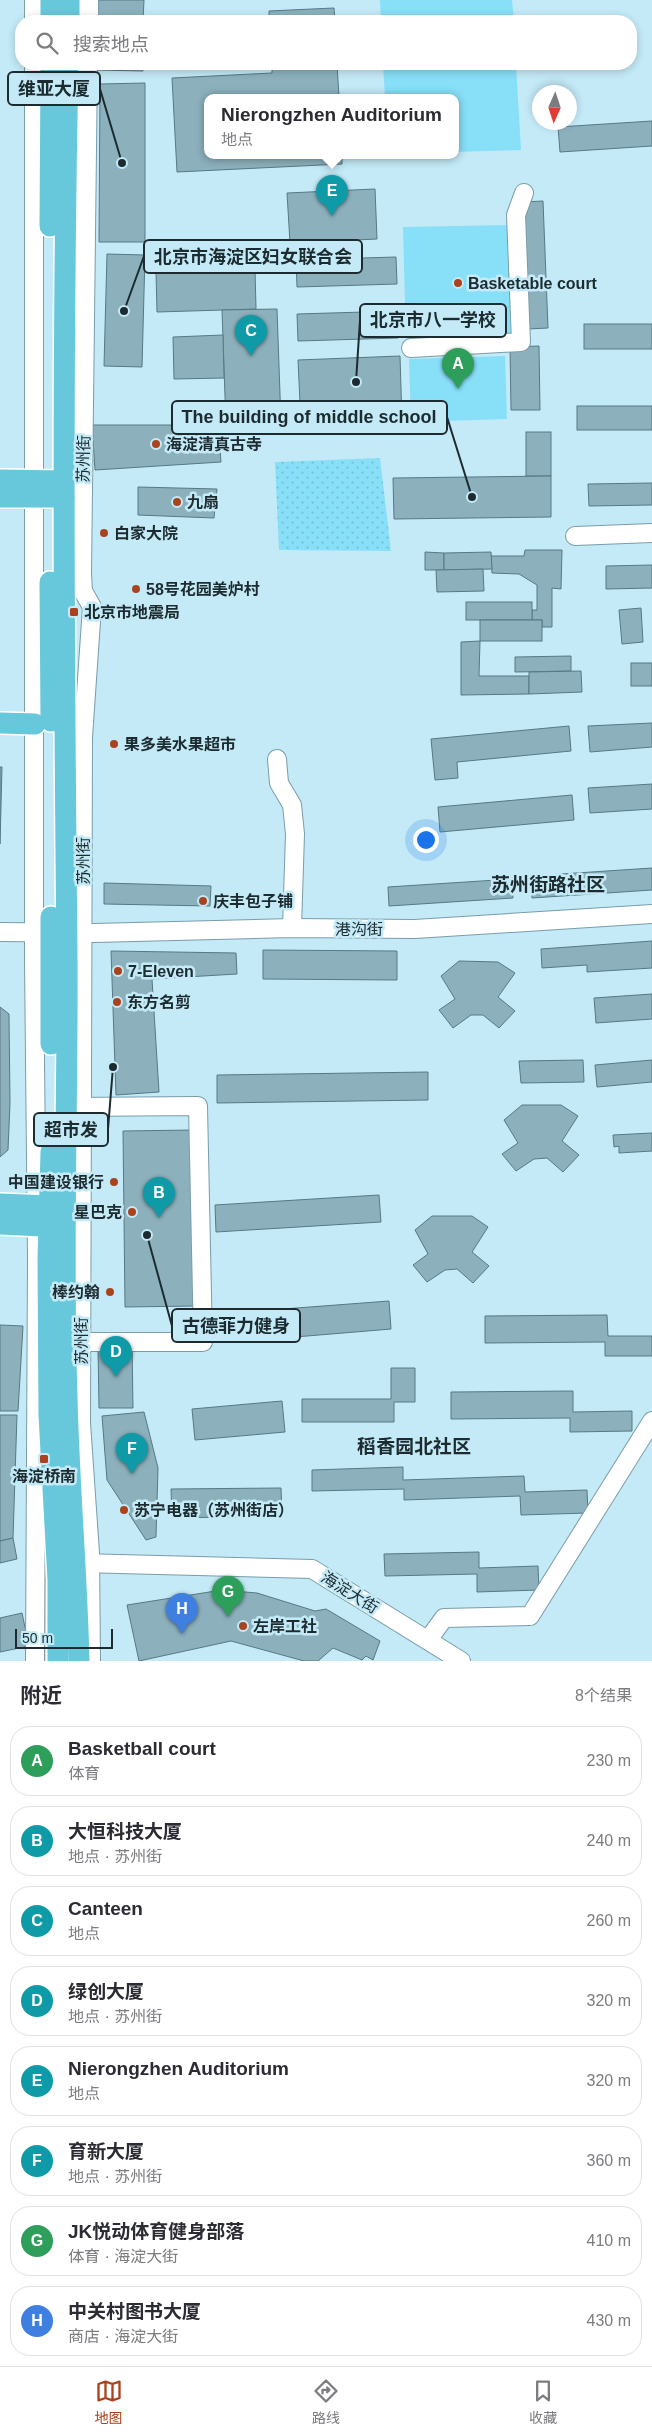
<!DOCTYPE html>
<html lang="zh">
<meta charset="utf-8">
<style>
:root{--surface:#fff;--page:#f7f7f7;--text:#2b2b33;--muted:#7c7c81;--line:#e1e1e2;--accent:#aa431d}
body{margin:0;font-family:Arial,"Noto Sans SC",sans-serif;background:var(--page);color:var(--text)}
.compass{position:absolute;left:532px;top:85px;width:45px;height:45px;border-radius:50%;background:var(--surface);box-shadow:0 2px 8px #0003;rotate:183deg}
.scale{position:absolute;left:15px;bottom:12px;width:98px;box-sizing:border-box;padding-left:5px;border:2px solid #1c2b2f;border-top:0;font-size:14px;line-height:18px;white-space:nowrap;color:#1c2b2f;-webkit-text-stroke:4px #c4eaf7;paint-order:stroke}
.you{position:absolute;left:425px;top:839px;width:18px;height:18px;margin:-12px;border:4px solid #fff;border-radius:50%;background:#1a73e8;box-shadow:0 0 0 8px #1a73e833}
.badge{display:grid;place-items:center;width:32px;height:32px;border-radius:50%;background:var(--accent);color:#fff;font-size:16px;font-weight:700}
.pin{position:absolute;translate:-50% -41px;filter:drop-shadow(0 1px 2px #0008)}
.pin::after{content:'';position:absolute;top:26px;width:18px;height:15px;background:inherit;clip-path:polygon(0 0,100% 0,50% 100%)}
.popup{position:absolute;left:204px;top:94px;width:255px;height:65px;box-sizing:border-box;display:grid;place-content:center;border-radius:10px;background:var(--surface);filter:drop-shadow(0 1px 4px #0005);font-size:16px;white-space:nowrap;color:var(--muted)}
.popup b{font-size:19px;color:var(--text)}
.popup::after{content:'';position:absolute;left:50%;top:100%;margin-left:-10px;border:10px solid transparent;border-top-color:var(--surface)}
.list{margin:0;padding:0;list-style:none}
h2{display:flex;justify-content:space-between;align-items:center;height:65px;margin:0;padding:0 20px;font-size:21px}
h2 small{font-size:16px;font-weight:400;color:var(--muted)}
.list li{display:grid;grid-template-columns:32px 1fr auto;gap:15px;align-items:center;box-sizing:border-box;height:70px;margin:0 10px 10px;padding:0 10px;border:1px solid var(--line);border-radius:20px}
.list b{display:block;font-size:19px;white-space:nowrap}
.list p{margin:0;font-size:16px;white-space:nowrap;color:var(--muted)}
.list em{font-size:16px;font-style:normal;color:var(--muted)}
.icon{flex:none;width:28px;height:28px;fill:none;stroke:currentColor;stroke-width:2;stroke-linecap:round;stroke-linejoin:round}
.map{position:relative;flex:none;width:652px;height:1661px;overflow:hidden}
.search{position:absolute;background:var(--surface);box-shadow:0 2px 8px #0003;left:15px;right:15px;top:15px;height:55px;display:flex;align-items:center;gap:12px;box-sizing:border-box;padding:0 18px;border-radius:20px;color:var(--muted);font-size:19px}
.sheet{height:705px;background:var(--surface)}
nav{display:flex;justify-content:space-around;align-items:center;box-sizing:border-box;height:70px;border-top:1px solid var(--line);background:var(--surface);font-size:14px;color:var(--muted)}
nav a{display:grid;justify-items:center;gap:2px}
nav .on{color:var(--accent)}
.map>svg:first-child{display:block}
</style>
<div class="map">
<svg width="652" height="1661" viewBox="0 0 652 1661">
<defs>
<pattern id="grass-dots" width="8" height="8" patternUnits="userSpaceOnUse" patternTransform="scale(1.25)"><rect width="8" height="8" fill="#88dff8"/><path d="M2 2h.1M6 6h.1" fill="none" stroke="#75c0d5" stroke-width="1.8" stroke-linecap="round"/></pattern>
</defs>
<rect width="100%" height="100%" fill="#c4eaf7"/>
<!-- grass -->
<path fill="url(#grass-dots)" d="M380,458L391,551L279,550L275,462Z"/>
<!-- park -->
<g fill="#88dff8">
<path d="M380,0H512L514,21H381Z"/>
<path d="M383,64H516L521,150L456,152V97H385Z"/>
<path d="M510,225L513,338L406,341L403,227Z"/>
<path d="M505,356L507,419L411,422L409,359Z"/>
</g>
<!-- building -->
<g fill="#8cb1bd" stroke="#567984">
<path d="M97,0H144L143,21H97Z"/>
<path d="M334,8L335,21H269V11Z"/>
<path d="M96,64H143V71L96,70Z"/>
<path d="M272,64H337L339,97H208V155H342V164L177,172L172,78L272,73Z"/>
<path d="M145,83V242H99L100,84Z"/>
<path d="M652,121V146L560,152L558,127Z"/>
<path d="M375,189L377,239L290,243L287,193Z"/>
<path d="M543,201L548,328L528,329L523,202Z"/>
<path d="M107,254L145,255L142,367L104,366Z"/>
<path d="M396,257L397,284L297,287L296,260Z"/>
<path d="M255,269L256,309L157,312L156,272Z"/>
<path d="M277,309L281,423L226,425L222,310Z"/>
<path d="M398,311V338L298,341L297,314Z"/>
<rect x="584" y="324" width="68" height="25"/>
<path d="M223,335L224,378L174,379L173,337Z"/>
<path d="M539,346L540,410H511L510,347Z"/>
<path d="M400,356L402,421L301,424L298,360Z"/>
<rect x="577" y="406" width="75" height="24"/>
<path d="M92,425H218L221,462L95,470Z"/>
<rect x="526" y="432" width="25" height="44"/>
<path d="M551,476V517L394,519L393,478Z"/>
<path d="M652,483V505L589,506L588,484Z"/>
<path d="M138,487L217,489L214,518L138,515Z"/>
<path d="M525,550H562L561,589L552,588V627H542V620H532V610H537V585L519,574L492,573L491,556H524Z"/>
<path d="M425,552L444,553V570H425Z"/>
<path d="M491,552L492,569L444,570V553Z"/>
<path d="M652,565V588L606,589V566Z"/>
<path d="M483,569L484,591L437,592L436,570Z"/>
<rect x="466" y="602" width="66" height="18"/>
<path d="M641,608L643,642L622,644L619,610Z"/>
<rect x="480" y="620" width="62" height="21"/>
<path d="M480,641L479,676H529V694L461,695V642Z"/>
<path d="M571,656V671L515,672V657Z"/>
<rect x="631" y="663" width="21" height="23"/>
<path d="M581,671L582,692L529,694V672Z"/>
<path d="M652,723V747L590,752L588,726Z"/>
<path d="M569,726L571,751L457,762L458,778L435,780L431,739Z"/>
<path d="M0,767H2L0,844Z"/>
<path d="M652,784V809L590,813L588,788Z"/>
<path d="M572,795L574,820L440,832L438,807Z"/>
<path d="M652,868V890L532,898L531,876Z"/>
<path d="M512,879L513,898L389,906L388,887Z"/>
<path d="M104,883L211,886L210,906L104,904Z"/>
<path d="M652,941V968L587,972V965L542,968L541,949Z"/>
<path d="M263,950L397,951V980L263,979Z"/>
<path d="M111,951L236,953L237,974L152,979L159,1092L116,1095Z"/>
<path d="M459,961L498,962L515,973L498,997L515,1011L499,1028L483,1015H471L453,1028L439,1010L455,999L441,976Z"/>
<path d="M652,994V1019L596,1023L594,998Z"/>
<path d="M0,1007L9,1014L10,1103L8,1150L0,1157Z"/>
<path d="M583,1060L584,1082L521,1083L519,1061Z"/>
<path d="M652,1060V1082L597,1087L595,1065Z"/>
<path d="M428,1072V1100L217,1103V1075Z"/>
<path d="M522,1105H561L578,1116L562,1141L579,1155L563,1172L547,1158L534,1159L516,1171L502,1154L518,1143L504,1120Z"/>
<path d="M193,1130L195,1306L125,1307L123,1131Z"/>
<path d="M652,1133V1151L619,1153V1146L614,1147L613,1135Z"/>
<path d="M379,1195L381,1222L216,1232L215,1205Z"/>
<path d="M432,1216H472L488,1227L472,1252L489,1266L473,1283L457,1269L445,1270L427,1282L413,1265L428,1254L415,1230Z"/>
<path d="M389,1301L391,1329L259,1340L257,1311Z"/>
<path d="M607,1315L608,1336H652V1356H605V1342L485,1343V1316Z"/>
<path d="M0,1325L23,1326L18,1411H0Z"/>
<path d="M132,1345L133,1408H99L98,1346Z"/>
<path d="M391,1368H415V1402H394V1422H302V1399H391Z"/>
<path d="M573,1391V1412L632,1411V1431L570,1432V1418L451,1419V1392Z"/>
<path d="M282,1401L285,1432L195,1440L192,1409Z"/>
<path d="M144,1412L158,1468L156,1537L146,1540L107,1480L102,1416Z"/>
<path d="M0,1415H17L13,1538L0,1541Z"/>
<path d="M403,1467V1480L524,1476L525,1492L587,1490L588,1513L521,1515L520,1496L404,1500V1489L312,1491V1470Z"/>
<path d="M281,1488L282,1516L172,1518L171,1489Z"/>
<path d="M13,1538L17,1559L0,1563V1541Z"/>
<path d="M479,1552V1568L538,1566L539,1590L477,1592V1574L385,1576L384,1554Z"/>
<path d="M222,1590L257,1593L315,1611L326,1609L380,1641L373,1660L366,1656L362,1660L333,1648L318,1661H304L231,1641L139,1661L127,1605Z"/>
<path d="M22,1613L29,1646L0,1652V1618Z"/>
</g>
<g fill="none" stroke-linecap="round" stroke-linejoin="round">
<defs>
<g id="minor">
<path d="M34,0V21"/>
<path d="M89,21V0"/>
<path d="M34,64V959L37,1259L35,1661"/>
<path d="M88,64L82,574L83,591L92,607L83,737L81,1423L90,1553L91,1661"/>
<path d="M411,348L521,342L516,215L524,193"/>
<path d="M575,536L652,533"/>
<path d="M277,759L279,783L292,805L295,834L292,928"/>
<path d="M0,932L94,933L292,928L415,929L652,914"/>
<path d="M69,1342H203L198,1106L72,1107"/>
<path d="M80,1563L312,1569L461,1661"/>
<path d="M428,1640L444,1618L530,1616L652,1421"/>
</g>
<g id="major">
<path d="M51,21V0"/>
<path d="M69,21V0"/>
<path d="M68,64C62,361 64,658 67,955C68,1102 62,1249 67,1396C69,1485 77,1573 79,1661"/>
<path d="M50,226L51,64"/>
<path d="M0,480L63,481"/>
<path d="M0,497H64"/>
<path d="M50,582L51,721"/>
<path d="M0,723L35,724"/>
<path d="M51,1044V917"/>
<path d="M51,1152L48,1259L49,1415L58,1580V1661"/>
<path d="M0,1204L49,1206"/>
<path d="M0,1224L62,1227"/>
</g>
</defs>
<!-- minor casing -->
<use href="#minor" stroke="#799da9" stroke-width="20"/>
<!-- major casing -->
<use href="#major" stroke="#fff" stroke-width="24"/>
<!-- minor -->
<use href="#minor" stroke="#fff" stroke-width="18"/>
<!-- major -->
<use href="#major" stroke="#67c8dc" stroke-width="21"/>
</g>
<!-- markers -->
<g fill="#aa431d" stroke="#c4eaf7" stroke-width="2">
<circle cx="458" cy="283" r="5"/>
<circle cx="156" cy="444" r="5"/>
<circle cx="177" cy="502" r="5"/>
<circle cx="104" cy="533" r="5"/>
<circle cx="136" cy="589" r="5"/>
<rect x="69" y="607" width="10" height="10" rx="2.5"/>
<circle cx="114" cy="744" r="5"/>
<circle cx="203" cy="901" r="5"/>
<circle cx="118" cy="971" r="5"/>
<circle cx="117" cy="1002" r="5"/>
<circle cx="114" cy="1182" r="5"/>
<circle cx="132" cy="1212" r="5"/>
<circle cx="110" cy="1292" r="5"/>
<rect x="39" y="1454" width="10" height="10" rx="2.5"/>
<circle cx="124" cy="1510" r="5"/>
<circle cx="243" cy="1626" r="5"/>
</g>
<g text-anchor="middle" stroke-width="5" stroke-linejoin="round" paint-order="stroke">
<!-- poi labels -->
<g font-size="16" font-weight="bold" fill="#1c2b2f" stroke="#c4eaf7" text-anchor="start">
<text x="468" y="289">Basketable court</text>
<text x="166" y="450">海淀清真古寺</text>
<text x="187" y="508">九扇</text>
<text x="114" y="539">白家大院</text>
<text x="146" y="595">58号花园美炉村</text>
<text x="84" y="618">北京市地震局</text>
<text x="124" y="750">果多美水果超市</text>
<text x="213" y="907">庆丰包子铺</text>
<text x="128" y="977">7-Eleven</text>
<text x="127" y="1008">东方名剪</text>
<text x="104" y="1188" text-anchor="end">中国建设银行</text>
<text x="122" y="1218" text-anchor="end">星巴克</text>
<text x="100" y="1298" text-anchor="end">棒约翰</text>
<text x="44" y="1482" text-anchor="middle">海淀桥南</text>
<text x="134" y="1516">苏宁电器（苏州街店）</text>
<text x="253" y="1632">左岸工社</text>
</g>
<!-- street labels -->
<g font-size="16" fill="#1c2b2f" stroke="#c4eaf7">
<text transform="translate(83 459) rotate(-89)" y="6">苏州街</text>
<text transform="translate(83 861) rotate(-90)" y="6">苏州街</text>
<text x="359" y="935">港沟街</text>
<text transform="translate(81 1341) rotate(-90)" y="6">苏州街</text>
<text transform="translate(350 1592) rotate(32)" y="6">海淀大街</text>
</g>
<!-- quarter labels -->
<g font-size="19" font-weight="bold" fill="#1c2b2f" stroke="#c4eaf7">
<text x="548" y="891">苏州街路社区</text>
<text x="414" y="1453">稻香园北社区</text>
</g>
</g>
<!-- callouts -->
<path fill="none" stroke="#1c2b2f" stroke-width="2" d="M122 163L100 89M124 311L144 256M356 382L360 320M472 497L447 417M113 1067L108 1129M147 1235L172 1326"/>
<g fill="#1c2b2f" stroke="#c4eaf7" stroke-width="2">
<circle cx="122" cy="163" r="5"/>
<circle cx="124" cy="311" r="5"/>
<circle cx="356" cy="382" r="5"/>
<circle cx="472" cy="497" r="5"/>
<circle cx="113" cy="1067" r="5"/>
<circle cx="147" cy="1235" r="5"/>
</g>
<g fill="#c4eaf7" stroke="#1c2b2f" stroke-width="2">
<rect x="8" y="72" width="92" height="33" rx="5"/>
<rect x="144" y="240" width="218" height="33" rx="5"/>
<rect x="360" y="304" width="146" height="33" rx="5"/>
<rect x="172" y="401" width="275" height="33" rx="5"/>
<rect x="34" y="1113" width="74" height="33" rx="5"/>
<rect x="172" y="1309" width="128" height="33" rx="5"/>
</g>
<g font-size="18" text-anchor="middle" font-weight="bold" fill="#1c2b2f">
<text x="54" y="95">维亚大厦</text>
<text x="253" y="263">北京市海淀区妇女联合会</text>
<text x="433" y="326">北京市八一学校</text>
<text x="309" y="423">The building of middle school</text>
<text x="71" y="1136">超市发</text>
<text x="236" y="1332">古德菲力健身</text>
</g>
</svg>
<svg class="compass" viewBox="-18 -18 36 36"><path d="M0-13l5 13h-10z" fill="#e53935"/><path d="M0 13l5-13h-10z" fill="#7c7c81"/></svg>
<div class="scale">50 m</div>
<div class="you"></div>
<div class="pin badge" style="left:458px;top:389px;background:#2e9e5b">A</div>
<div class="pin badge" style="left:159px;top:1218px;background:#0f9aa8">B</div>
<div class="pin badge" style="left:251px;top:356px;background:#0f9aa8">C</div>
<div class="pin badge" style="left:116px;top:1377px;background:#0f9aa8">D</div>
<div class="pin badge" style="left:332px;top:216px;background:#0f9aa8">E</div>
<div class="popup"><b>Nierongzhen Auditorium</b>地点</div>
<div class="pin badge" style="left:132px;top:1474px;background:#0f9aa8">F</div>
<div class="pin badge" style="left:228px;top:1617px;background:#2e9e5b">G</div>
<div class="pin badge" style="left:182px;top:1634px;background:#3f7fe0">H</div>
<div class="search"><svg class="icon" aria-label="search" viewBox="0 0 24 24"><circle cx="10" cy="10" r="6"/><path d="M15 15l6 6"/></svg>搜索地点</div>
</div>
<section class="sheet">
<h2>附近<small>8个结果</small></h2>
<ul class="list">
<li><span class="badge" style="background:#2e9e5b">A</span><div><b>Basketball court</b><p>体育</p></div><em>230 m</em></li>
<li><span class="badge" style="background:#0f9aa8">B</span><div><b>大恒科技大厦</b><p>地点 · 苏州街</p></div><em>240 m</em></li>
<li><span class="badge" style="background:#0f9aa8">C</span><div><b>Canteen</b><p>地点</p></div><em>260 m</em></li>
<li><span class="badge" style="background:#0f9aa8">D</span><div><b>绿创大厦</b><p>地点 · 苏州街</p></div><em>320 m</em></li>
<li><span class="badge" style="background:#0f9aa8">E</span><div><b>Nierongzhen Auditorium</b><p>地点</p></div><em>320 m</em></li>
<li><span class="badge" style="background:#0f9aa8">F</span><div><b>育新大厦</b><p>地点 · 苏州街</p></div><em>360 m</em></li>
<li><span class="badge" style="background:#2e9e5b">G</span><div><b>JK悦动体育健身部落</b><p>体育 · 海淀大街</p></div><em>410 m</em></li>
<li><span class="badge" style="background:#3f7fe0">H</span><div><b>中关村图书大厦</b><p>商店 · 海淀大街</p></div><em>430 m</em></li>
</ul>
</section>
<nav>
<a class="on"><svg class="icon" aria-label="map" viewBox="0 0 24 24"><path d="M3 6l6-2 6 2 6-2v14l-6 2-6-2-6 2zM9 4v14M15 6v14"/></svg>地图</a>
<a><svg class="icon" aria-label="directions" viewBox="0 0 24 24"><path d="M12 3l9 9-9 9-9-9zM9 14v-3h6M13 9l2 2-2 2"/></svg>路线</a>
<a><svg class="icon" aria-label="saved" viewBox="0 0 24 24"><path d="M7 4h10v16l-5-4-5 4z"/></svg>收藏</a>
</nav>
